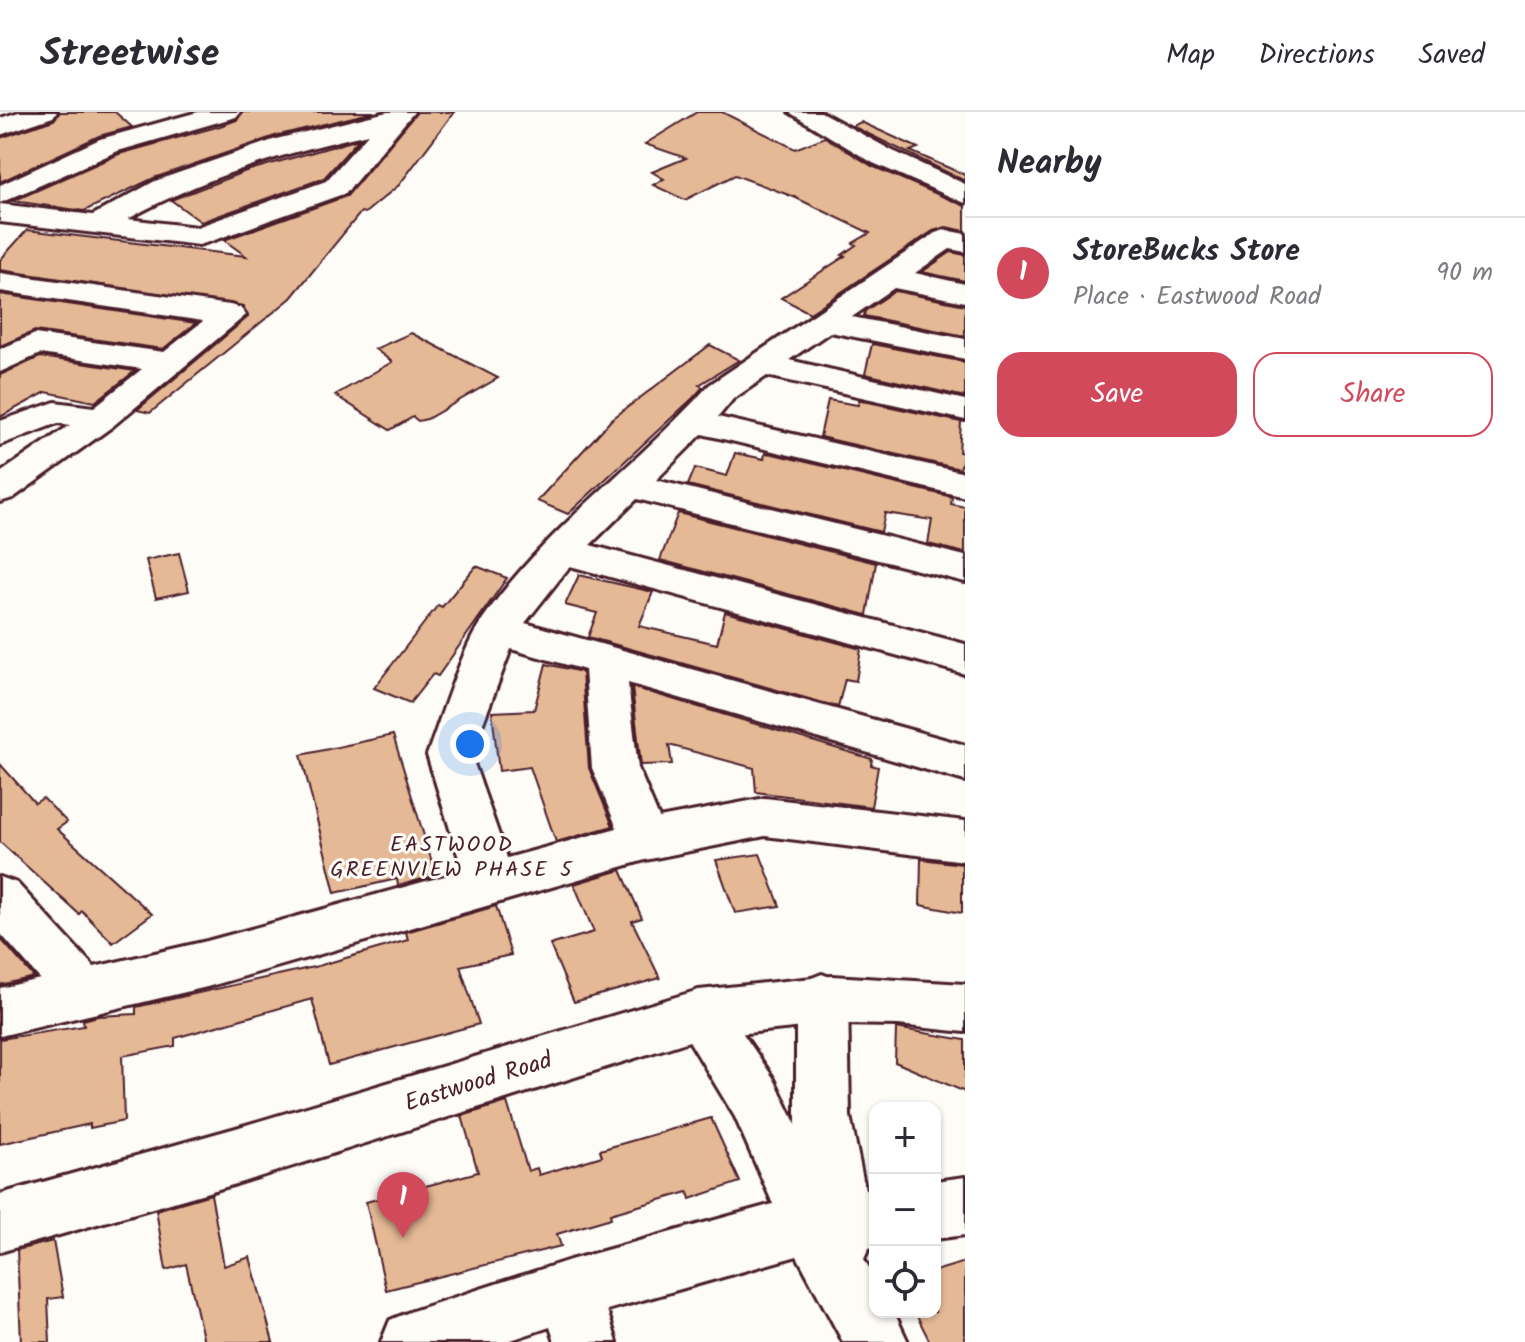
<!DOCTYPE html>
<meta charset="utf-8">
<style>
:root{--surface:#fff;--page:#f7f7f7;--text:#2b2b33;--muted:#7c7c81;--line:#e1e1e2;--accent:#d1495b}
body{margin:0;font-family:Kalam,sans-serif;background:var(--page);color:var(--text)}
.controls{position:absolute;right:24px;bottom:24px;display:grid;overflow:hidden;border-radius:16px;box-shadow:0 2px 6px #0004}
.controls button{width:72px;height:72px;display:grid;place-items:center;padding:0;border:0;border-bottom:2px solid var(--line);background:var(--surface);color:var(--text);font:40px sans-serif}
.you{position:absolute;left:470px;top:632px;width:28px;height:28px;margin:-20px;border:6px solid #fff;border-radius:50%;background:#1a73e8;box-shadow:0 0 0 12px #1a73e833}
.badge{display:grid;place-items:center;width:52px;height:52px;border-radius:50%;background:var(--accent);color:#fff;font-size:26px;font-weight:700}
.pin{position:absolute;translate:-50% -66px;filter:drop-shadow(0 2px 4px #0008)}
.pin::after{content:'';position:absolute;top:42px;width:28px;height:24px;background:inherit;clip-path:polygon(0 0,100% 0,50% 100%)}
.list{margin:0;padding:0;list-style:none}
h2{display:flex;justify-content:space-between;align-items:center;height:104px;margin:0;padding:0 32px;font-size:34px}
h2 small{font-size:26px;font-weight:400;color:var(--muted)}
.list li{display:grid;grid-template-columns:52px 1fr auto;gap:24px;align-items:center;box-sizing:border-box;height:112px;padding:0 32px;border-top:2px solid var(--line)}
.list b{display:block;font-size:30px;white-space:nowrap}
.list p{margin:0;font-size:26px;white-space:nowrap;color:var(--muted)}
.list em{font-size:26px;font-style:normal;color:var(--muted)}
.actions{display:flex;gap:16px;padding:24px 32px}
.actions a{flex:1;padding:18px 0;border:2px solid var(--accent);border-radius:24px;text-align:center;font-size:28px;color:var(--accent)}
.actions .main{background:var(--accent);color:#fff}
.icon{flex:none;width:44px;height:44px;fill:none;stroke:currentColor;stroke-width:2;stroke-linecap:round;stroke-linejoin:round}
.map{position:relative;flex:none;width:965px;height:1230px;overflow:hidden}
header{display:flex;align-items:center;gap:48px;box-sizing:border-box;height:112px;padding:0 40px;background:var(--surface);border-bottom:2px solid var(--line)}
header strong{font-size:38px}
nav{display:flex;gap:44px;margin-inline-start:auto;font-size:28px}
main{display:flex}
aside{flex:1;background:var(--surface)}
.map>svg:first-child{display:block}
</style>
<header>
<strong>Streetwise</strong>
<nav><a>Map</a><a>Directions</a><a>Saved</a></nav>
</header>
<main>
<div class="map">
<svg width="965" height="1230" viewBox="0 0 965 1230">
<rect width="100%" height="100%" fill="#fdfcf7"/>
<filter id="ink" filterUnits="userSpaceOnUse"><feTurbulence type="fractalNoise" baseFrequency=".0125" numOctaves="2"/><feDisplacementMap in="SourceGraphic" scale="16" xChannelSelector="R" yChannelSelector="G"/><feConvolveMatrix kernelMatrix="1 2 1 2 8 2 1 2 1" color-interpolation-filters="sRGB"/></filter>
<g filter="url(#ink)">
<!-- building -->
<g fill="#e5b995" stroke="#4a1f2b" stroke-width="2">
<path d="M60,0H115L132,15L99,24L0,70V26L54,8Z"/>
<path d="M243,0H374L275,24L154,66L84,99L13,89L119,42L220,14L237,8Z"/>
<path d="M417,0H454L399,73L365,101L361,100L291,186L150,301L137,298L248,205L243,194L0,158V148L27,118L246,144L224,128L347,84Z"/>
<path d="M697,0H722L795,37L825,25L872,54L965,94V119L946,115L933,119L810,201L781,186L845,144L842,143L856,133L853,131L870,121L794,85L735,63L685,88L653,73L664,67L652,60L686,46L645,32Z"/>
<path d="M861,10L918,36L910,39L965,63V69L852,14Z"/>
<path d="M359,27L324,66L201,110L171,88L246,59Z"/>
<path d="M951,140L965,143V169L922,160Z"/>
<path d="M895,179L965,193V224L864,204L865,199Z"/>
<path d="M0,182L196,211L163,237L35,219L0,234Z"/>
<path d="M411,221L498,266L427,307L418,309L413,305L390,318L335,283L392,250L375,237Z"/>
<path d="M872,232L965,250V285L865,262Z"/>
<path d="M710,233L739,248L699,273L703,275L693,286L568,402L537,389L612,307Z"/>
<path d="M40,245L135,259L95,290L46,280L0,305V263Z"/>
<path d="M828,288L858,293L859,288L961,310L959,340L964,341L960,357L820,325Z"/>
<path d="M735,341L764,347L765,341L773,342L952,385L951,392L965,395V441L928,432L932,408L885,401L881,420L688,373L695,356L727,364Z"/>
<path d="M678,401L876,451L867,503L660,448Z"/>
<path d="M179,441L189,479L156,486L146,448Z"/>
<path d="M476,454L507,466L438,564L433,562L410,591L374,576L438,493L442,495Z"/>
<path d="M579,463L653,480L639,514L717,532L725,500L861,537L856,569L845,567L838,595L588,525L597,501L565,493Z"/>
<path d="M546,552L582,560L589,656L613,714L556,730L530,655L499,659L492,600L534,598Z"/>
<path d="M632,575L872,647L871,653L878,655L871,695L756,680L754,656L669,633L672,652L641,653Z"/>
<path d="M393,623L436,763L398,774L397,767L335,781L301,643Z"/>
<path d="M0,652L35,691L43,686L67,710L57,717L152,802L113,831L82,799L79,802L0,730Z"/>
<path d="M760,742L780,794L735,801L716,748Z"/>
<path d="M921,747L962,752V801L920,793Z"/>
<path d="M621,758L642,806L632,809L660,866L574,890L550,833L594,820L574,772Z"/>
<path d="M496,794L511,843L460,854L479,912L329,953L312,887L175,926V934L122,944L124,1009L90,1016V1012L0,1032V927L84,914L83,908L98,904L136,902V895L318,854L408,828L406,820Z"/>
<path d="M0,826L34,865L0,873Z"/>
<path d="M896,916L965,928V980L895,950Z"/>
<path d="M507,990L528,1059L537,1056L539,1063L602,1044L600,1038L711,1006L740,1070L690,1087L688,1080L610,1102L611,1106L557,1122L561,1134L386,1178L366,1090L478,1060L462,1004Z"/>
<path d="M211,1082L224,1154L250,1145L273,1230H204L186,1152L166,1158L156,1098Z"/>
<path d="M53,1129L63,1185L48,1187L50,1230H21L17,1138Z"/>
<path d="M965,1150V1230H930L915,1200H935V1159Z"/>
</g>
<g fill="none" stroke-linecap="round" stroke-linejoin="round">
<defs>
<g id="minor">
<path d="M19,0H57L53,5L0,23V6Z"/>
<path d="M198,0H240L236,5L118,39L0,91V73L100,27Z"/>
<path d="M387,0H414L346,81L209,130L199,133L0,110V92L93,103L155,69L276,27ZM368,22L326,69L197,115L128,107C203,65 284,41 368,22Z"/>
<path d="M789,0H821L893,39L965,72V91L873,51Z"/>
<path d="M945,118L965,122V140L950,137L915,161L965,172V190L894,176L852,205L965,227V247L830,220L789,248L965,288V308L767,264L733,287L718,305L965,361V385L702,322L656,368L965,444V470L637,387L590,433L965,532V562L570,454L525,511L965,633V669L628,571L638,656L659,706L765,686L965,709V749L765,724L645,748L207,875L0,924V876L40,867L0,821V765L17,771L94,855L207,829L463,759L427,643C441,606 461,539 482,508C544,417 637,354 709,273L935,121ZM511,537L585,558L592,656L617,716L507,746L471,643Z"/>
<path d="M0,161L230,193L241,196L246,203L113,314L13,386L0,390V361L70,313L58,311L0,333V309L55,290L94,295L142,257L40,242L0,260V237L35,222L164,240L203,209L0,179Z"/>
<path d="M822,862L840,869L848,886L850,1004L865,1077H875V1135L869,1136L864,1147L875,1166V1200H894L908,1230H843L797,1144L607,1198L617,1230H555L550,1215L505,1230H381L390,1208L412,1199L570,1148L773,1092L735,1005L673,902L680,885L699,878L718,885L774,967L796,1013V886L804,869Z"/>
<path d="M965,1065V1123L935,1127V1069Z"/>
</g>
<path id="major" d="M832,864L965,872V920L898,913L832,912L699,926L236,1072L0,1140V1082L236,1016L699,878Z"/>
</defs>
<!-- minor casing -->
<use href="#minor" stroke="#4a1f2b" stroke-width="6"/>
<!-- major casing -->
<use href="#major" stroke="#4a1f2b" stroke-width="6"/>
<!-- minor -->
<use href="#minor" fill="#fdfcf7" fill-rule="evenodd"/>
<!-- major -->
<use href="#major" fill="#fdfcf7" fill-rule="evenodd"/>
</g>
</g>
<g text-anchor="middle" stroke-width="6" stroke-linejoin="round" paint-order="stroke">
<!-- neighbourhood labels -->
<g font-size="22" letter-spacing="2" fill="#4a1f2b" stroke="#fdfcf7">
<text x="452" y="739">EASTWOOD<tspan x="452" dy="25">GREENVIEW PHASE 5</tspan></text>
</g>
<!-- near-street labels -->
<g font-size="24" fill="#4a1f2b" stroke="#fdfcf7">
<text transform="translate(478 969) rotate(-17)" y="8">Eastwood Road</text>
</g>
</g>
</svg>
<div class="controls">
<button>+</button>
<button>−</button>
<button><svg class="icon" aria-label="locate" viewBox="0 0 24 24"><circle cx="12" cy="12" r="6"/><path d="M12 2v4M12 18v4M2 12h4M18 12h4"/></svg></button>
</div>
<div class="you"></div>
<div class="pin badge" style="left:403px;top:1126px">1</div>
</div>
<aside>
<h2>Nearby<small></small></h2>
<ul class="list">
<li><span class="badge">1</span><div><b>StoreBucks Store</b><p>Place · Eastwood Road</p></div><em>90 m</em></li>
</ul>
<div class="actions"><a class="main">Save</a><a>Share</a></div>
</aside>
</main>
